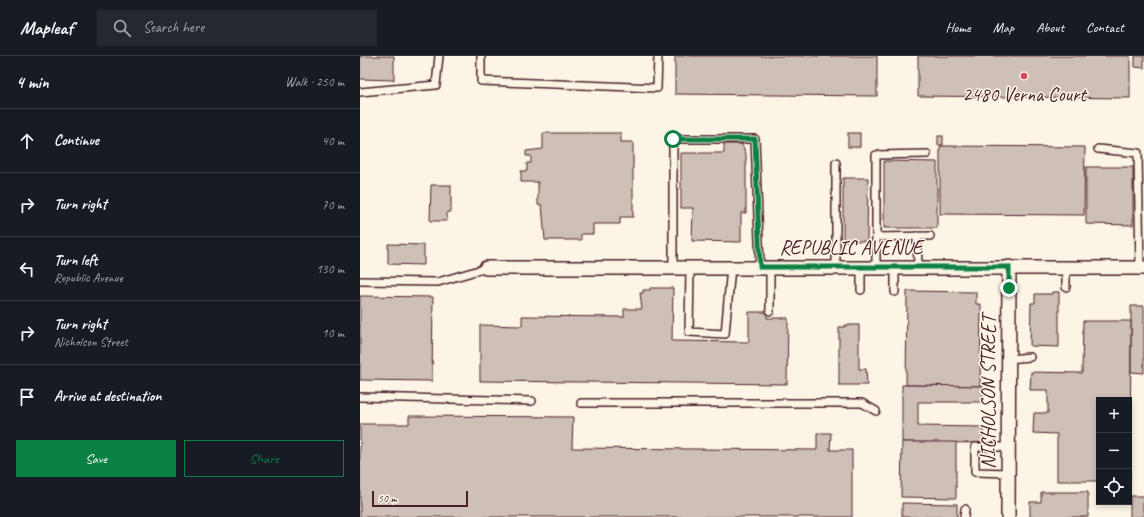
<!DOCTYPE html>
<meta charset="utf-8">
<style>
:root{--surface:#171b24;--page:#242831;--text:#f1f3f6;--muted:#9ea1a6;--line:#363941;--accent:#0b8043}
body{margin:0;font-family:Caveat,sans-serif;background:var(--page);color:var(--text)}
.controls{position:absolute;right:12px;bottom:12px;display:grid;overflow:hidden;border-radius:0px;box-shadow:0 2px 6px #0003}
.controls button{width:36px;height:36px;display:grid;place-items:center;padding:0;border:0;border-bottom:1px solid var(--line);background:var(--surface);color:var(--text);font:20px sans-serif}
.scale{position:absolute;left:12px;bottom:10px;width:96px;box-sizing:border-box;padding-left:4px;border:2px solid #4a1f2b;border-top:0;font-size:11px;line-height:14px;white-space:nowrap;color:#4a1f2b;-webkit-text-stroke:3px #fcf5e5;paint-order:stroke}
.stop{position:absolute;width:12px;height:12px;margin:-9px;border:3px solid #0b8043;border-radius:50%;background:#fff}
.stop.end{background:#0b8043;border-color:#fff;box-shadow:0 1px 4px #0008}
.list{margin:0;padding:0;list-style:none}
h2{display:flex;justify-content:space-between;align-items:center;height:52px;margin:0;padding:0 16px;font-size:17px}
h2 small{font-size:13px;font-weight:400;color:var(--muted)}
.list li{display:grid;grid-template-columns:26px 1fr auto;gap:12px;align-items:center;box-sizing:border-box;height:64px;padding:0 16px;border-top:1px solid var(--line)}
.list b{display:block;font-size:15px;white-space:nowrap}
.list p{margin:0;font-size:13px;white-space:nowrap;color:var(--muted)}
.list em{font-size:13px;font-style:normal;color:var(--muted)}
.actions{display:flex;gap:8px;padding:12px 16px}
.actions a{flex:1;padding:9px 0;border:1px solid var(--accent);border-radius:0px;text-align:center;font-size:14px;color:var(--accent)}
.actions .main{background:var(--accent);color:#fff}
.icon{flex:none;width:22px;height:22px;fill:none;stroke:currentColor;stroke-width:2;stroke-linecap:round;stroke-linejoin:round}
.map{position:relative;flex:none;width:784px;height:461px;overflow:hidden}
header{display:flex;align-items:center;gap:24px;box-sizing:border-box;height:56px;padding:0 20px;background:var(--surface);border-bottom:1px solid var(--line)}
header strong{font-size:19px}
nav{display:flex;gap:22px;margin-inline-start:auto;font-size:14px}
.search{width:280px;height:36px;background:var(--page);display:flex;align-items:center;gap:10px;box-sizing:border-box;padding:0 14px;border-radius:0px;color:var(--muted);font-size:15px}
main{display:flex}
aside{flex:1;background:var(--surface)}
.map>svg:first-child{display:block}
</style>
<header>
<strong>Mapleaf</strong>
<div class="search"><svg class="icon" aria-label="search" viewBox="0 0 24 24"><circle cx="10" cy="10" r="6"/><path d="M15 15l6 6"/></svg>Search here</div>
<nav><a>Home</a><a>Map</a><a>About</a><a>Contact</a></nav>
</header>
<main>
<aside>
<h2>4 min<small>Walk · 250 m</small></h2>
<ul class="list">
<li><svg class="icon" aria-label="ahead" viewBox="0 0 24 24"><path d="M12 20V5M6 11l6-6 6 6"/></svg><div><b>Continue</b></div><em>40 m</em></li>
<li><svg class="icon" aria-label="right" viewBox="0 0 24 24"><path d="M7 20v-9h11M14 6l5 5-5 5"/></svg><div><b>Turn right</b></div><em>70 m</em></li>
<li><svg class="icon" aria-label="left" viewBox="0 0 24 24"><path d="M17 20v-9H6M10 6l-5 5 5 5"/></svg><div><b>Turn left</b><p>Republic Avenue</p></div><em>130 m</em></li>
<li><svg class="icon" aria-label="right" viewBox="0 0 24 24"><path d="M7 20v-9h11M14 6l5 5-5 5"/></svg><div><b>Turn right</b><p>Nicholson Street</p></div><em>10 m</em></li>
<li><svg class="icon" aria-label="arrive" viewBox="0 0 24 24"><path d="M6 21V4h12l-3 4 3 4H6"/></svg><div><b>Arrive at destination</b></div></li>
</ul>
<div class="actions"><a class="main">Save</a><a>Share</a></div>
</aside>
<div class="map">
<svg width="784" height="461" viewBox="0 0 784 461">
<rect width="100%" height="100%" fill="#fcf5e5"/>
<filter id="ink" filterUnits="userSpaceOnUse"><feTurbulence type="fractalNoise" baseFrequency=".025" numOctaves="2"/><feDisplacementMap in="SourceGraphic" scale="8" xChannelSelector="R" yChannelSelector="G"/><feConvolveMatrix kernelMatrix="1 2 1 2 8 2 1 2 1" color-interpolation-filters="sRGB"/></filter>
<g filter="url(#ink)">
<!-- building -->
<g fill="#cfc0b7" stroke="#4a1f2b">
<path d="M0,0H34V24L0,23Z"/>
<path d="M315,0H517V40L315,38Z"/>
<path d="M558,0H770V42L558,40Z"/>
<path d="M775,0H784V12L775,11Z"/>
<path d="M183,77H261V86H273V161H260V168H233V178H221V184H185L182,149H178V126H161V115H167V107H171V100H166V95L183,93Z"/>
<rect x="488" y="77" width="12" height="14"/>
<rect x="578" y="80" width="5" height="9"/>
<path d="M364,88H382L386,98V157H381V186L332,185L333,152H321V97H364Z"/>
<path d="M580,90L725,91L724,159L580,158Z"/>
<path d="M524,105L577,106V172H524Z"/>
<path d="M726,111H773V169L726,168Z"/>
<path d="M483,122H508L507,185H483Z"/>
<path d="M71,129H91V156H87V165H70Z"/>
<path d="M28,188L64,189V209L28,208Z"/>
<path d="M290,232H313L312,285L389,286V256H407V262H428L427,328L120,325V269L162,270V260L264,261V253H282L280,237H283V234H290Z"/>
<path d="M547,235L616,236V248H621L620,330L546,329Z"/>
<path d="M692,236H699V291L670,290L671,247H675V238H692Z"/>
<path d="M0,240L73,241L72,325L0,324Z"/>
<path d="M771,250H784V317L771,316Z"/>
<path d="M723,265H771L770,425H769V344H739V425H697V378L673,377L674,357H688V334H670L671,316L722,317Z"/>
<path d="M485,269H499V313H506L507,329H479V271H485Z"/>
<path d="M542,329L623,330V346H558V370L623,371V387L542,386Z"/>
<path d="M49,360L213,361L212,392L457,394V377H471L470,394H492V461H0V368H49Z"/>
<path d="M542,386H596V442L541,441Z"/>
<path d="M681,436H728V461H670V446H681Z"/>
<rect x="770" y="440" width="13" height="21"/>
<path d="M542,447L597,448V461H542Z"/>
</g>
<g fill="none" stroke-linecap="round" stroke-linejoin="round">
<defs>
<g id="lane">
<path d="M121,0V25L297,32L298,0"/>
<path d="M0,36L76,29L79,0"/>
<path d="M738,93L778,97L780,212"/>
<path d="M557,180L558,211"/>
<path d="M516,181V99L567,98"/>
<path d="M476,211V107"/>
<path d="M501,211V234"/>
<path d="M516,211V181L570,180"/>
<path d="M706,211V231"/>
<path d="M313,212V83H395L400,211"/>
<path d="M330,212L329,276L365,278L371,211"/>
<path d="M0,225L78,226L126,212"/>
<path d="M535,236V211"/>
<path d="M410,255V211"/>
<path d="M648,303L670,301"/>
<path d="M0,341L172,345"/>
<path d="M221,347H502L516,355"/>
<path d="M648,417L615,416V391H648"/>
<path d="M604,461L605,453"/>
</g>
<g id="street">
<path d="M126,212H784"/>
<path d="M648,461L649,211"/>
</g>
</defs>
<!-- lane casing -->
<use href="#lane" stroke="#4a1f2b" stroke-width="10"/>
<!-- street casing -->
<use href="#street" stroke="#4a1f2b" stroke-width="16"/>
<!-- lane -->
<use href="#lane" stroke="#fcf5e5" stroke-width="7"/>
<!-- street -->
<use href="#street" stroke="#fcf5e5" stroke-width="13"/>
</g>
</g>
<g fill="none" stroke-linecap="round" stroke-linejoin="round" filter="url(#ink)">
<!-- route -->
<path stroke="#0b8043" stroke-width="5" d="M313,83H395L400,211H649V232"/>
</g>
<!-- markers -->
<circle fill="#d1495b" stroke="#fcf5e5" stroke-width="1.5" cx="664" cy="20" r="4"/>
<g text-anchor="middle" stroke-width="3" stroke-linejoin="round" paint-order="stroke">
<!-- poi labels -->
<g font-size="20" fill="#4a1f2b" stroke="#fcf5e5">
<text x="664" y="45">2480 Verna Court</text>
</g>
<!-- street labels -->
<g font-size="20" fill="#4a1f2b" stroke="#fcf5e5">
<text x="491" y="198">REPUBLIC AVENUE</text>
<text transform="translate(628 336) rotate(-90)" y="7">NICHOLSON STREET</text>
</g>
</g>
</svg>
<div class="controls">
<button>+</button>
<button>−</button>
<button><svg class="icon" aria-label="locate" viewBox="0 0 24 24"><circle cx="12" cy="12" r="6"/><path d="M12 2v4M12 18v4M2 12h4M18 12h4"/></svg></button>
</div>
<div class="scale">50 m</div>
<div class="stop" style="left:313px;top:83px"></div>
<div class="stop end" style="left:649px;top:232px"></div>
</div>
</main>
